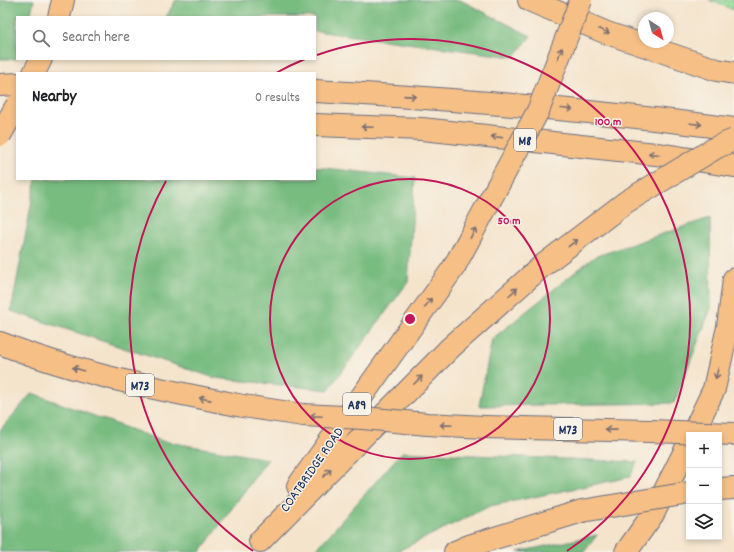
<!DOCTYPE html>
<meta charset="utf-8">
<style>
:root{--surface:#fff;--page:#f2f2f2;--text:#202124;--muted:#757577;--line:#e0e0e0}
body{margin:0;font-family:Dekko,sans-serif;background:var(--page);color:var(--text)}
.controls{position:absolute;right:12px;bottom:12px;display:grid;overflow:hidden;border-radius:0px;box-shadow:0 2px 6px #0003}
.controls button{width:36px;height:36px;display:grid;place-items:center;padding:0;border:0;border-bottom:1px solid var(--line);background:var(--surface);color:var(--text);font:20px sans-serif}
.compass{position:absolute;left:638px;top:12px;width:36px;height:36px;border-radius:50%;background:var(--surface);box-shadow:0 2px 6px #0003;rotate:144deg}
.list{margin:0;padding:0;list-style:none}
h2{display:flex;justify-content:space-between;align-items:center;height:52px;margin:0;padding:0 16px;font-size:17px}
h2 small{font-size:13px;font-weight:400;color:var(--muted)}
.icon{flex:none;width:22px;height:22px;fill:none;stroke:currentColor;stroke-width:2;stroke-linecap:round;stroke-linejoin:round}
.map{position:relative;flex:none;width:734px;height:552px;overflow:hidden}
.search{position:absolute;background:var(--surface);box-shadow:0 2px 6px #0003;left:16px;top:16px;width:300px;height:44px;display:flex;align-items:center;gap:10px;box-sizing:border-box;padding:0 14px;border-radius:0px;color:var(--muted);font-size:15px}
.panel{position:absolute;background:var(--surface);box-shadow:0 2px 6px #0003;left:16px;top:72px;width:300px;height:108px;border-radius:0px}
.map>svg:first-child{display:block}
</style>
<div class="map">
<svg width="734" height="552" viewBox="0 0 734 552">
<rect width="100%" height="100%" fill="#f7f3e8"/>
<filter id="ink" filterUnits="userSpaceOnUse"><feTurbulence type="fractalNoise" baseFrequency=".025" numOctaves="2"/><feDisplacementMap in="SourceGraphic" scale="8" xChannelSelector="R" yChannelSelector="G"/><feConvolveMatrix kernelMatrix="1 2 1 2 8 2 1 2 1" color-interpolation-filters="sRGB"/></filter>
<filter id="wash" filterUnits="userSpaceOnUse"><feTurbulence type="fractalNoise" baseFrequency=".012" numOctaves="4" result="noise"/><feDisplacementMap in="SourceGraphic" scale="16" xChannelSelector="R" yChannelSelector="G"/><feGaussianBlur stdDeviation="0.9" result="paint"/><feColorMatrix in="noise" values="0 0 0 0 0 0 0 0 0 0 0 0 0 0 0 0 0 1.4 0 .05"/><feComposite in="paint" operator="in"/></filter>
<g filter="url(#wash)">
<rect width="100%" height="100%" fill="#f4e4cc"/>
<!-- green -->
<path fill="#95dd97" stroke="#58867a" d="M709,0H734V10Z"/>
<!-- forest -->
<g fill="#78bc80" stroke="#4a766f">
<path d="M0,0H34L30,17H17V59H0Z"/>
<path d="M176,0H460L531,36L514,57L315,31V17H166Z"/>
<path d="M315,167L415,178L408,282L328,390L215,378L11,311L36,179H315Z"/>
<path d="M710,218L711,308L674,403L479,406L492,339L594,257Z"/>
<path d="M32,393L162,441L268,459L200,552H0V430Z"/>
<path d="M402,452L637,462L630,477L490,506L396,552H314Z"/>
<path d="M597,535L584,552H518Z"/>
</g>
</g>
<g filter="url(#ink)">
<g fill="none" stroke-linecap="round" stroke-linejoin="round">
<defs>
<g id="highway">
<path d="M529,0L607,33L717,70L734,73"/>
<path d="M59,17L63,0"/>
<path d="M34,73L41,59"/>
<path d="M0,85L17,84"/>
<path d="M315,91C455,99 595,110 734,129"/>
<path d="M315,125L422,129L665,155L734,166"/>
<path d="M0,343C78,374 161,390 243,406"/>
<path d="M485,427L650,431"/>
<path d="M692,435L714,389L728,327L734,279"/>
<path d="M298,486L454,267"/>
<path d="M719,489L734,488"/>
<path d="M260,541L450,348L542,266"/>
<path d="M455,552L469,546L582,511"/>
<path d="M626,552L653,514L689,443"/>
</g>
</defs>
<!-- highway casing -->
<use href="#highway" stroke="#676e84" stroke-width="24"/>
<!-- highway -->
<use href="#highway" stroke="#f5bf86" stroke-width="22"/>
<defs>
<g id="highway-bridge">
<path d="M0,135L17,105"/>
<path d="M542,266L626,202L717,147L734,140"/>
<path d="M454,267L538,111L581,0"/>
<path d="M243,406L303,415L363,418L427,424L485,427"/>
<path d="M650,431L734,434"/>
<path d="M582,511L689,493"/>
</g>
</defs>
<!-- highway-bridge casing -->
<use href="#highway-bridge" stroke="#676e84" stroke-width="24" stroke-linecap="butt"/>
<!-- highway-bridge -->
<use href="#highway-bridge" stroke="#f5bf86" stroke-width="22"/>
</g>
<!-- one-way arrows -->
<defs><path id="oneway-shaft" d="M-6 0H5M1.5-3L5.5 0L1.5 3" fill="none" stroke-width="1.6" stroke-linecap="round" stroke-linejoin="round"/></defs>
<g stroke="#7d7070">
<use href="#oneway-shaft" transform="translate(604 31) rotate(22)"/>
<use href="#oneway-shaft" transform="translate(560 53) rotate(-69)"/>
<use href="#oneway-shaft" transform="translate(410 96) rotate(4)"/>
<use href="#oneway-shaft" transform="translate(567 109) rotate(5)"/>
<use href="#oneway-shaft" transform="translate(696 124) rotate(7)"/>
<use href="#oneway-shaft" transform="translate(367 127) rotate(-178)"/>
<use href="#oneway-shaft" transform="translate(497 137) rotate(-174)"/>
<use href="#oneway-shaft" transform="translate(654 154) rotate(-174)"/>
<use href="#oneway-shaft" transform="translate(473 233) rotate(-62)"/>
<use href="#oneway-shaft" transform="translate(573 243) rotate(-37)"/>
<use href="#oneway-shaft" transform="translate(513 292) rotate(-42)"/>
<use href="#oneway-shaft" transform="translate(428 303) rotate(-55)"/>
<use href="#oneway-shaft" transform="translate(78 369) rotate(-164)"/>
<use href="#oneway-shaft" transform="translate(717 373) rotate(104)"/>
<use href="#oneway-shaft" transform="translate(418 380) rotate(-45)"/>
<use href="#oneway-shaft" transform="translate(205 399) rotate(-169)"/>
<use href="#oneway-shaft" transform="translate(316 416) rotate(-177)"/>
<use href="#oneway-shaft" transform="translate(446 425) rotate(-178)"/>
<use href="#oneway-shaft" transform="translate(611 430) rotate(-179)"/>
<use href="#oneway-shaft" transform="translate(327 473) rotate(-45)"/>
</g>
</g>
<!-- distance rings -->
<g fill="none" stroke="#c2185b" stroke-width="2">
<circle cx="410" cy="319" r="140"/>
<path d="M253 551A280 280 0 0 1 166 181M276 73A280 280 0 0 1 305 59M317 55A280 280 0 0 1 567 551"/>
</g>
<g text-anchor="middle" stroke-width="3" stroke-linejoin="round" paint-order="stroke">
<!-- shield labels -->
<g fill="#f7f3e8" stroke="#5d6a87" stroke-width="1">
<rect x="514" y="129" width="22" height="22" rx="3"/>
<rect x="126" y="374" width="28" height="22" rx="3"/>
<rect x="343" y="393" width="28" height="22" rx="3"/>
<rect x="554" y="418" width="28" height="22" rx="3"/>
</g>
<g font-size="13" font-weight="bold" fill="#1b2f5e">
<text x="525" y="145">M8</text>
<text x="140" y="390">M73</text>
<text x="357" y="409">A89</text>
<text x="568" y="434">M73</text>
</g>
<!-- street labels -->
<g font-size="14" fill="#1b2f5e" stroke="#f7f3e8">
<text transform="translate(311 469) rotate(-55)" y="5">COATBRIDGE ROAD</text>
</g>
</g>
<circle cx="410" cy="319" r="6" fill="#c2185b" stroke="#f7f3e8" stroke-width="2"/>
<g font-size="12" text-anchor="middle" font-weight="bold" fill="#c2185b" stroke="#f7f3e8" stroke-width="3" stroke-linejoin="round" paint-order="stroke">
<text x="608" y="125">100 m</text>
<text x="509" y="224">50 m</text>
</g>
</svg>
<div class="controls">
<button>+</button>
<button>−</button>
<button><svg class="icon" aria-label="layers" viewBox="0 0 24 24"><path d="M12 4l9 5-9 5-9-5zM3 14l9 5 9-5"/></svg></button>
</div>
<svg class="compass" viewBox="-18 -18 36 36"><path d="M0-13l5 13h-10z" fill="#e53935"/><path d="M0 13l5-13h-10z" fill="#757577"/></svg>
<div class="search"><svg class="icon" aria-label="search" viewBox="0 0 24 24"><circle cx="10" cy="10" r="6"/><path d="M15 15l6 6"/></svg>Search here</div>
<section class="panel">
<h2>Nearby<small>0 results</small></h2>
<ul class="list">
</ul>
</section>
</div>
